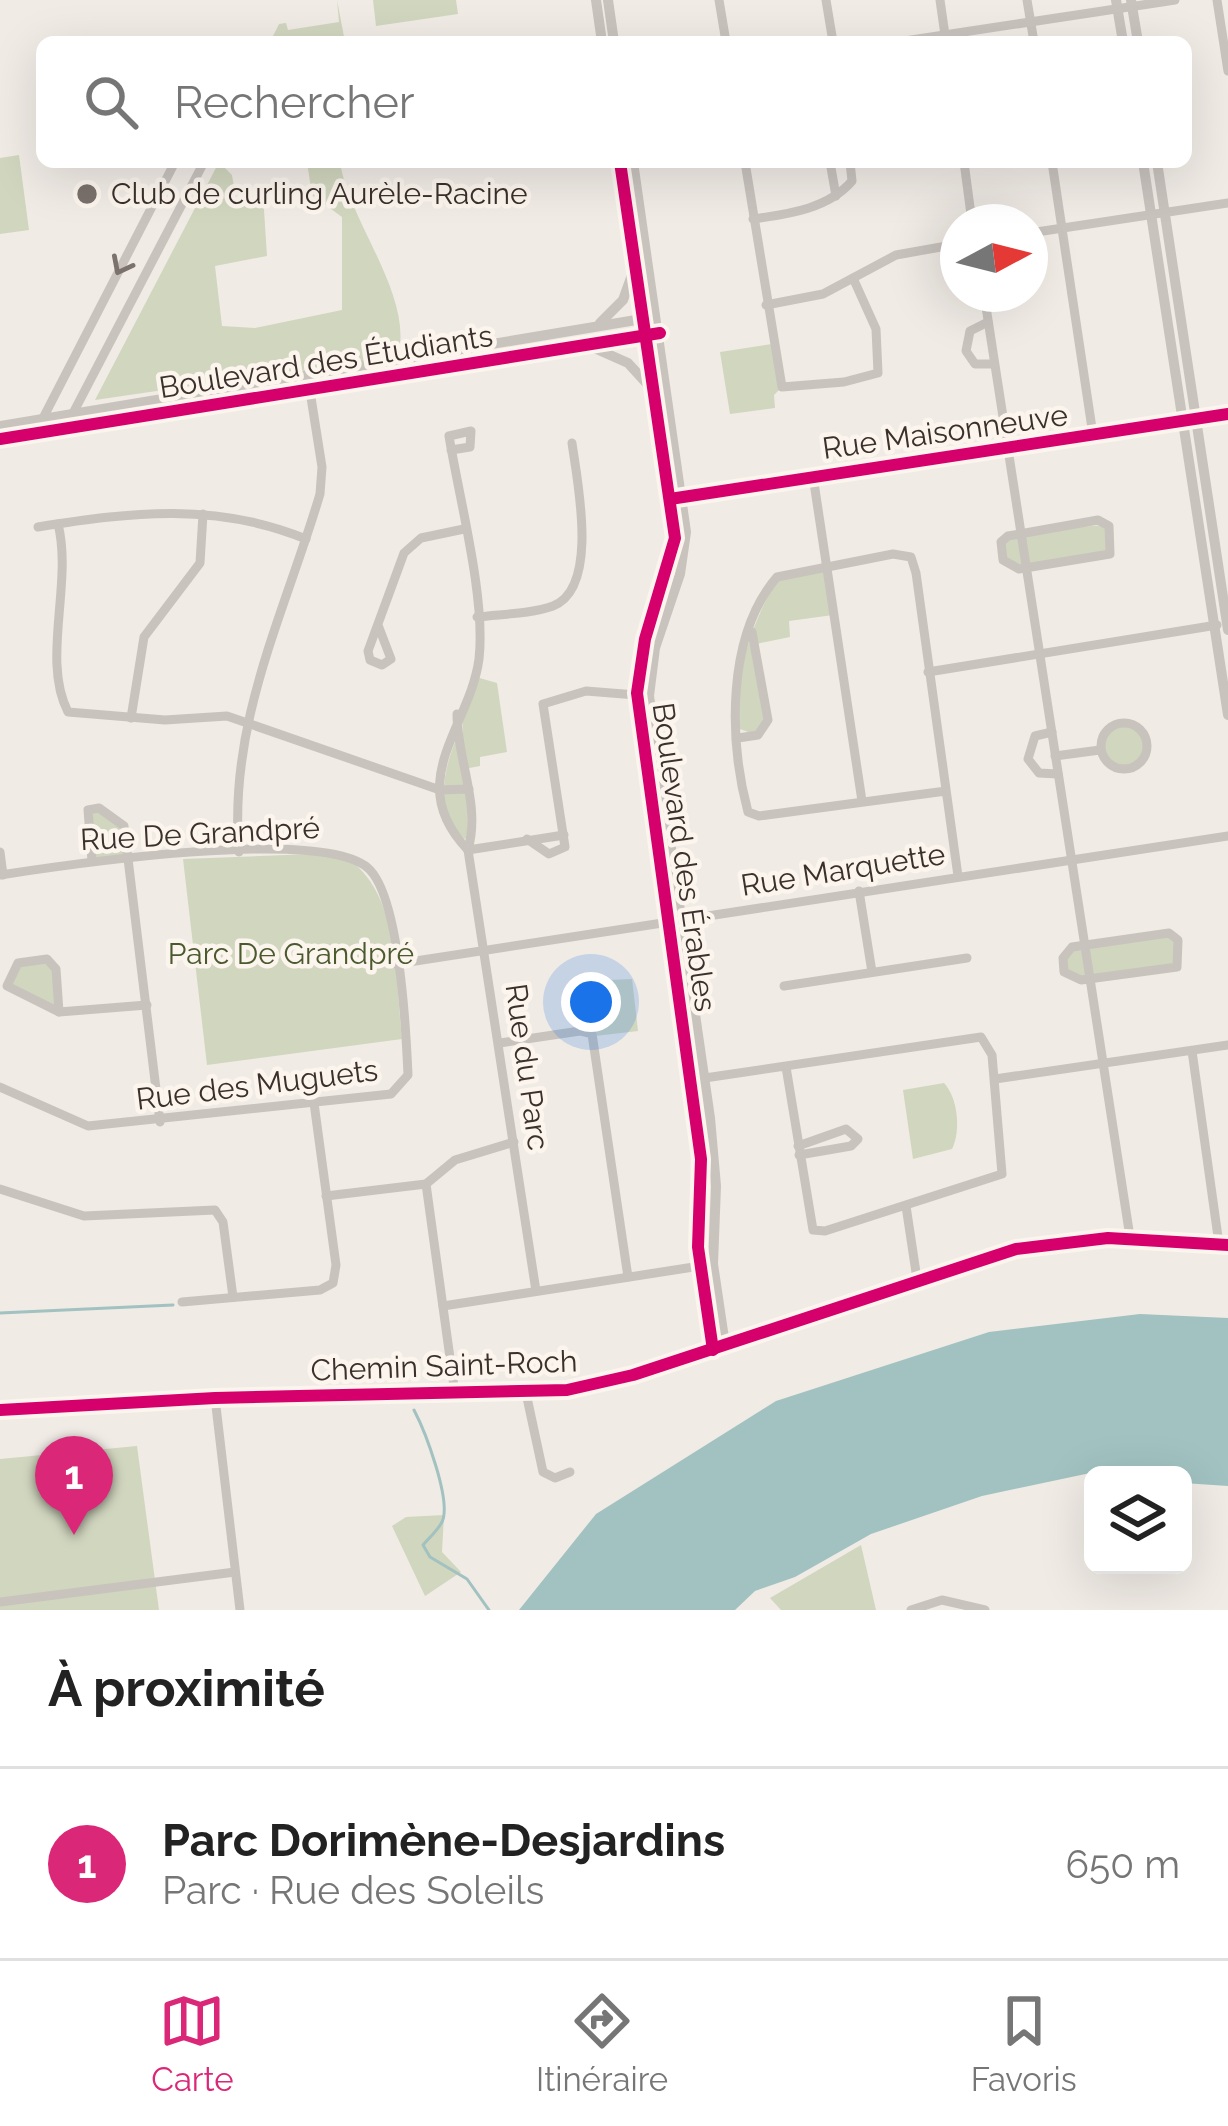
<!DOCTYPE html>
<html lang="fr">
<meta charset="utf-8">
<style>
:root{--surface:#fff;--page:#f6f6f6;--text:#222;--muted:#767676;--line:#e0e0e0;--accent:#db2777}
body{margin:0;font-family:Raleway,sans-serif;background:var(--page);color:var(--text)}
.controls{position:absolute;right:36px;bottom:36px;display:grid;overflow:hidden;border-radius:18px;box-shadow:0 12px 48px #0002}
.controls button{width:108px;height:108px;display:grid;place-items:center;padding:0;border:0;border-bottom:3px solid var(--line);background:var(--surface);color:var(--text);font:60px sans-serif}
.compass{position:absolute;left:940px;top:204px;width:108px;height:108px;border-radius:50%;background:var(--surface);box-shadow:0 12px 48px #0002;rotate:83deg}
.you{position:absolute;left:591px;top:1002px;width:42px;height:42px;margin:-30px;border:9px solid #fff;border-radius:50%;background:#1a73e8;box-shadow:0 0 0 18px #1a73e833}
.badge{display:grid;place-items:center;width:78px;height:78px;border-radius:50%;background:var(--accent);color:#fff;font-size:39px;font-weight:700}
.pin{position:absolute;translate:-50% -99px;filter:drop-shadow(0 3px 6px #0008)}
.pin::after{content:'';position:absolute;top:63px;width:42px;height:36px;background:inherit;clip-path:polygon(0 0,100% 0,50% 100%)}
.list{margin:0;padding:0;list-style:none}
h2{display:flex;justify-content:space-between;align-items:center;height:156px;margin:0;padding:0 48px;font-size:51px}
h2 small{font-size:39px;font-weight:400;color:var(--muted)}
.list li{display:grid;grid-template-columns:78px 1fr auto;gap:36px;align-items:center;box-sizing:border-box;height:192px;padding:0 48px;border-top:3px solid var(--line)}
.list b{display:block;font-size:45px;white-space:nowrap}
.list p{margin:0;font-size:39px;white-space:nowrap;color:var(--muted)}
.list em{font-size:39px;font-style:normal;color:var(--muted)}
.icon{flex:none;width:66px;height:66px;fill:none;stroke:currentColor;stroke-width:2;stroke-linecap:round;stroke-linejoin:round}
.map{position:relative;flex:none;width:1228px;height:1610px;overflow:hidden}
.search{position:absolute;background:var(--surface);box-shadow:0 12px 48px #0002;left:36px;right:36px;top:36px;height:132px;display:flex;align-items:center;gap:30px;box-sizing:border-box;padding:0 42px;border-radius:18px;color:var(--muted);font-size:45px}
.sheet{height:348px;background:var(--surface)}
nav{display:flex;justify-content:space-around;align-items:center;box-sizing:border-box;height:168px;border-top:3px solid var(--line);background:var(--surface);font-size:33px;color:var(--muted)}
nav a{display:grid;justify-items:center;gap:6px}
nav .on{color:var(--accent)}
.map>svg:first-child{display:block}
</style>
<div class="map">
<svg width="1228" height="1610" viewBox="0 0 1228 1610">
<rect width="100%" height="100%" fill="#f0ebe5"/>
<!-- green -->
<g fill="#d1d6bf">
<path d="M337,0L345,42H270L279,24L286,23L288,30L339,22Z"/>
<path d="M373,0H456L458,14L376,26Z"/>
<path d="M19,155L29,230L0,234V158Z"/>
<path d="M219,162L232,175L236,199L263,195L267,256L215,266L222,326L255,328L342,310V217L312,195L307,162H340C349,222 414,296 398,356L95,400Z"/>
<path d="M772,344L781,388L774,395L775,408L730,414L720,352Z"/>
<path d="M1104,525L1111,552L1024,568L1004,563L1002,543L1021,532Z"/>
<path d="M826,566L833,615L789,621L790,637L756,644L767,715L754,734L737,728C735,672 751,627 777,578Z"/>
<path d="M476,677L497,683L507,752L480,757V766L464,769L462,708Z"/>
<circle cx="1123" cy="747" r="21"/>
<path d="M456,740L468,794L467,840C433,818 443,770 456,740Z"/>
<path d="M99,810L121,825L128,857L93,859L90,812Z"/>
<path d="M337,853C401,882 395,979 402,1039L207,1065L183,859Z"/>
<path d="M1171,935L1181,962L1078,982L1064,972L1069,949Z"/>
<path d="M54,963L56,1011L12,989L8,977L20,965Z"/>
<path d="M632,979L638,1031L595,1036L590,1029L609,980Z"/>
<path d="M944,1083C958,1098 961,1131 952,1149L913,1159L903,1090Z"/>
<path d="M137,1446L159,1610H0V1459Z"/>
<path d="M444,1515L442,1552L461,1572L425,1596L392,1526L406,1517Z"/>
<path d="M861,1545L876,1610H781L770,1598Z"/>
</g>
<!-- water -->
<path fill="#a1c2c1" d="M1140,1314L1228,1318V1486L1183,1483V1475L1095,1472L982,1496L871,1534L795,1577L755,1591L735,1610H519L596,1514L776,1401L989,1332Z"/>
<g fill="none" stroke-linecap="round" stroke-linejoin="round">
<!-- stream -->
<g stroke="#a1c2c1" stroke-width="3">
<path d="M0,1313L173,1305"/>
<path d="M414,1410C425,1431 452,1501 442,1522C438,1530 429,1538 423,1545L430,1557L467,1579L489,1610"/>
</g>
<!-- minor -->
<g stroke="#c9c3be" stroke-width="9">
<path d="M719,0L726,42"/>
<path d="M826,0L833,42"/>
<path d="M940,0L946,42"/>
<path d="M1027,0L1034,42"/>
<path d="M1217,0L1228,71"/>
<path d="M898,42L1175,0"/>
<path d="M745,162L782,387L844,382L878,373L876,329L853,278"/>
<path d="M830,162L836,196"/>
<path d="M964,162L972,222"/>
<path d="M1052,162L1093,435"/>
<path d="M753,219C788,214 828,209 852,181L850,162"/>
<path d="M1030,233L1228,203"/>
<path d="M984,294L1130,1237"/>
<path d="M766,305L823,294L896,255L958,244"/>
<path d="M988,322L970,331L966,351L975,364H994"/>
<path d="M70,419L204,162"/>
<path d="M40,424L175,162"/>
<path d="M451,450L470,447L471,431L449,436C459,498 486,598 479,659C470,727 402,782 468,850"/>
<path d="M813,476L862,801"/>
<path d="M676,498L1228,414"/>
<path d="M1098,520L1109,526L1110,554L1019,569L1003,560L1001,542L1008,536Z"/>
<path d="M58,524C73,583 41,660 68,712L165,720L227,716L440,790L469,789"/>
<path d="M38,527C132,512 216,502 306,539"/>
<path d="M477,617C501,614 531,614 553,606C600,588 577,480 572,443"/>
<path d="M378,625L391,659L382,665L370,660L368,651L404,553L421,538L464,529"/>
<path d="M928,672L1217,625"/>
<path d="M457,714C457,760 481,804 468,850L536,1291"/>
<path d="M131,718L144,637L200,563L203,514"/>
<circle cx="1124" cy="746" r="23"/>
<path d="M1052,732L1035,736L1028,759L1039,773L1058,774"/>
<path d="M738,738L758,735L768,720L752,632"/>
<path d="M1055,756L1100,750"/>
<path d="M946,791L759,816L748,812C729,741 726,636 777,577L893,554L911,557L916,573L958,876"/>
<path d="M527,839L549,854L565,847L543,704L586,691L649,696"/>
<path d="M468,850L564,835"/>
<path d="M0,852L3,875"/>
<path d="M239,852C228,723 284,615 320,494L322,467L309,385"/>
<path d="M92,861L88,810L99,808L124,826L160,1122"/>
<path d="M0,875C65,865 328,825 370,870C400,902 406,1029 408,1075L391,1094L88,1126L0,1087"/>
<path d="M859,891L872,972"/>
<path d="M1169,933L1178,940L1177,967L1081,980L1064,972L1063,958L1072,947Z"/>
<path d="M47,959L56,969L59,1012L7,986L18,963Z"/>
<path d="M396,964L1228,836"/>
<path d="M784,986L967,958"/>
<path d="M59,1012L147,1005"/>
<path d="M500,1043L580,1031L592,1034L628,1277"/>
<path d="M1192,1051L1219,1244"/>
<path d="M698,1079L981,1037L992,1055L1002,1174L825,1231L813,1230L786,1067"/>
<path d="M995,1079L1228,1045"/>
<path d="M798,1146L846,1129L858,1139L851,1146L799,1155"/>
<path d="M426,1184L455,1394"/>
<path d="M0,1189L84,1216L215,1210L223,1222L233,1297"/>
<path d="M326,1196L426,1184L455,1160L514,1142"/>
<path d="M906,1206L917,1279"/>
<path d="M182,1302L320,1290L333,1283L336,1265L314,1103"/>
<path d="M443,1306L713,1264"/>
<path d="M526,1393L543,1472L555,1478L570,1472"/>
<path d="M215,1398L240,1610"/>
<path d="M0,1602L235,1572"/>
<path d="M911,1610L942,1600L985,1610"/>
</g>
<!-- tertiary -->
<g stroke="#c9c3be" stroke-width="10">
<path d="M596,0L602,42"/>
<path d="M608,0L614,42"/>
<path d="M1116,0L1123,42"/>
<path d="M1131,0L1138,42"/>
<path d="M620,162L675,538L645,639L637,693L701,1159L698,1247L713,1350"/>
<path d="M633,162L686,532L680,574L655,648L649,696L710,1118L716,1186L713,1264L725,1345"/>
<path d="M1143,162L1228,715"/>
<path d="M1157,162L1228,630"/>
<path d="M600,323L623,300L632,275"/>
<path d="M592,347L628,363L649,386"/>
<path d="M0,426L648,318"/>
<path d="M0,439L651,335"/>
</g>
<!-- secondary -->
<path stroke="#bab3ae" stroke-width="12" d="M0,1410L215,1398L567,1390L633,1375L1016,1249L1108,1238L1228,1245"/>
<defs>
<g id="cycleway">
<path d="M620,162L675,538L645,639L637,693L701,1159L698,1247L713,1350"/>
<path d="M0,439L660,333"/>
<path d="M670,499L1228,414"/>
<path d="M0,1410L215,1398L567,1390L633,1375L1016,1249L1108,1238L1228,1245"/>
</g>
</defs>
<!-- cycleway casing -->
<use href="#cycleway" stroke="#fbf5ee" stroke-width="20"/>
<!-- cycleway -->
<use href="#cycleway" stroke="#d6006c" stroke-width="12"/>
</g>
<!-- one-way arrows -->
<defs><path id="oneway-chevron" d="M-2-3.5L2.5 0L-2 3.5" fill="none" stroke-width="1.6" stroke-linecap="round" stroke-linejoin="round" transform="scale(3)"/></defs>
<use stroke="#7b726d" href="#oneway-chevron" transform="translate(121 266) rotate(117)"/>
<!-- markers -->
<circle fill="#7a716c" stroke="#fbf5ee" stroke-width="4.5" cx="87" cy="194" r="12"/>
<g text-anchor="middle" stroke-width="9" stroke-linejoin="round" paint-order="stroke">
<!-- poi labels -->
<g font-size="30" fill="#3b302b" stroke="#fbf5ee" text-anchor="start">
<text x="111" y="204">Club de curling Aurèle-Racine</text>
</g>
<!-- street labels -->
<g font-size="30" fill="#3b302b" stroke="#fbf5ee">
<text transform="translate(326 362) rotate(-9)" y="10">Boulevard des Étudiants</text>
<text transform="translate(945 432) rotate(-8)" y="10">Rue Maisonneuve</text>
<text transform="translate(200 834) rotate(-3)" y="10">Rue De Grandpré</text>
<text transform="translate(684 857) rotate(82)" y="10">Boulevard des Érables</text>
<text transform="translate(843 870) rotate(-9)" y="10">Rue Marquette</text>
<text transform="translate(527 1067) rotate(82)" y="10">Rue du Parc</text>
<text transform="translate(257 1085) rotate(-7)" y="10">Rue des Muguets</text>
<text transform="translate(444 1366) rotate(-2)" y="10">Chemin Saint-Roch</text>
</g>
<!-- park labels -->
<g font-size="30" fill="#4a5a2e" stroke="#fbf5ee">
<text x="291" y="964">Parc De Grandpré</text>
</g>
</g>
</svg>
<div class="controls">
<button><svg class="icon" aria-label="layers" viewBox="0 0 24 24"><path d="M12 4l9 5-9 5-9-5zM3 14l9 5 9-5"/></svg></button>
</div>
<svg class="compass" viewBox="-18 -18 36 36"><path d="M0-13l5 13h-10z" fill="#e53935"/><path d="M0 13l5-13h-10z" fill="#767676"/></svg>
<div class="you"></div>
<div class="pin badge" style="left:74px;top:1535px">1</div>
<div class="search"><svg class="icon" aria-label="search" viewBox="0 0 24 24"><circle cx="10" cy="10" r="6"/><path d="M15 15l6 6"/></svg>Rechercher</div>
</div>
<section class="sheet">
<h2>À proximité<small></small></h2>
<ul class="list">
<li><span class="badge">1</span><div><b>Parc Dorimène-Desjardins</b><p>Parc · Rue des Soleils</p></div><em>650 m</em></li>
</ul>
</section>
<nav>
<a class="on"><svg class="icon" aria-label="map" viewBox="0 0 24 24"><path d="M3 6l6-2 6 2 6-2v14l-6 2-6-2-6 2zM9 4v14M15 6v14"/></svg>Carte</a>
<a><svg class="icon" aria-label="directions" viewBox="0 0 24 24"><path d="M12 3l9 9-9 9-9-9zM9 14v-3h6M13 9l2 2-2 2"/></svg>Itinéraire</a>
<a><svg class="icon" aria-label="saved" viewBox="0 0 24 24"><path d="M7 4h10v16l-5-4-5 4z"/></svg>Favoris</a>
</nav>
